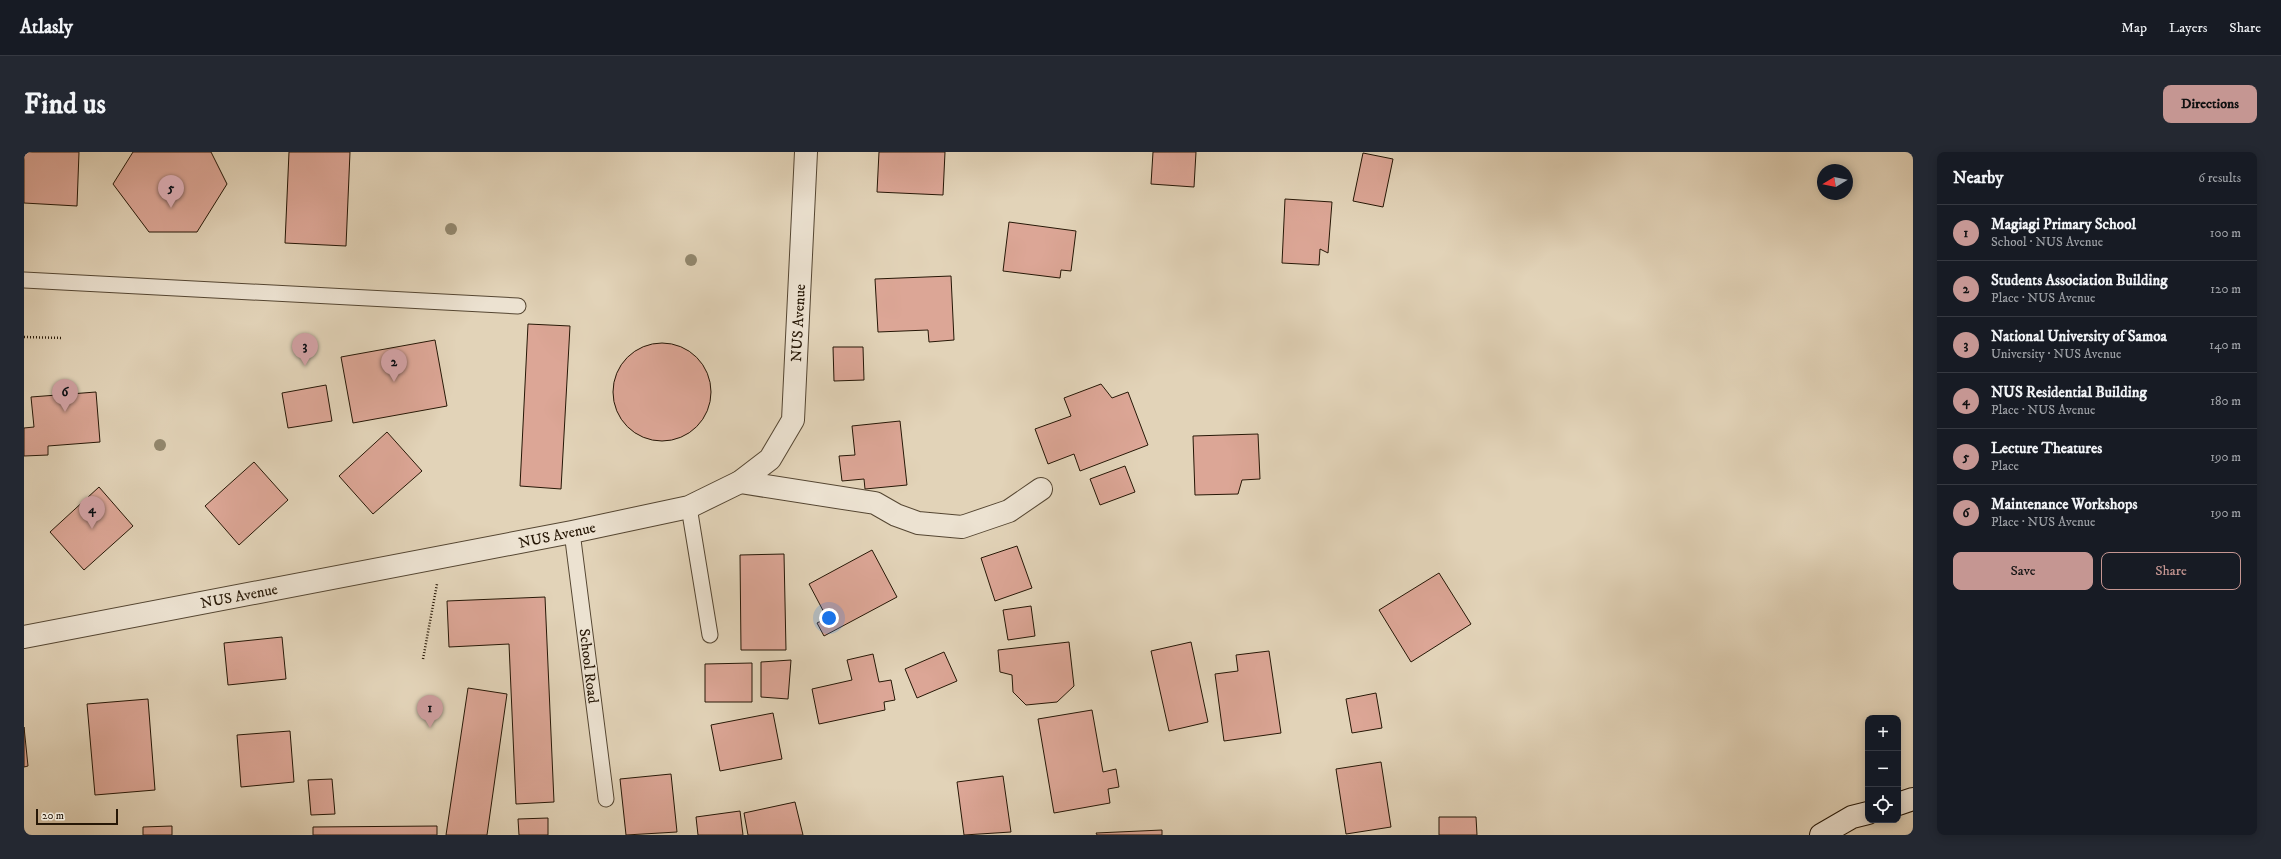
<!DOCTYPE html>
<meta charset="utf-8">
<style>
:root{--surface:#171b24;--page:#242831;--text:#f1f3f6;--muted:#9ea1a6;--line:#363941;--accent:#c59692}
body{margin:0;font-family:"IM FELL DW Pica",serif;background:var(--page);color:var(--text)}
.controls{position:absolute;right:12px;bottom:12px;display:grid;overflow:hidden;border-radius:8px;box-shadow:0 2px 10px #0003}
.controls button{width:36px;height:36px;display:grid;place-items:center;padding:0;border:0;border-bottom:1px solid var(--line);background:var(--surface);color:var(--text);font:20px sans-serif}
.compass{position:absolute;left:1793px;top:12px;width:36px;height:36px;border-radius:50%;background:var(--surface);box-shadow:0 2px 10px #0003;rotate:260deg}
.scale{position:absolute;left:12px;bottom:10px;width:82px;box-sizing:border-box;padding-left:4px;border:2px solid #261706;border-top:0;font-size:11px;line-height:14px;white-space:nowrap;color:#261706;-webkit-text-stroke:3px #ece2d1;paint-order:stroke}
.you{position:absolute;left:805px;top:466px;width:14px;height:14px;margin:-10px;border:3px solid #fff;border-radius:50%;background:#1a73e8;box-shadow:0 0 0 6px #1a73e833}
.badge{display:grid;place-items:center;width:26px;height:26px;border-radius:50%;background:var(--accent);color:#111;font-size:13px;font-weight:700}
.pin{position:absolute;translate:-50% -33px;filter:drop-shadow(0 1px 2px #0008)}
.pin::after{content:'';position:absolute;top:21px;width:14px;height:12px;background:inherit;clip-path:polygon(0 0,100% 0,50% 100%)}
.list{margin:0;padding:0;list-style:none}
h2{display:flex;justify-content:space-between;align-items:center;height:52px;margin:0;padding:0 16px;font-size:17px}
h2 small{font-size:13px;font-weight:400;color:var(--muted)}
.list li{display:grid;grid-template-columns:26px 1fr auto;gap:12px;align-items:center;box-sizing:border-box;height:56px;padding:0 16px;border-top:1px solid var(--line)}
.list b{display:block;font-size:15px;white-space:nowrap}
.list p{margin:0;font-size:13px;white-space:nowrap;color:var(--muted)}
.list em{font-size:13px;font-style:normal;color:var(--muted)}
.actions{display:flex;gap:8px;padding:12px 16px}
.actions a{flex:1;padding:9px 0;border:1px solid var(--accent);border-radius:8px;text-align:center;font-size:14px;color:var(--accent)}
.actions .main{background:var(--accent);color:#111}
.icon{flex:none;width:22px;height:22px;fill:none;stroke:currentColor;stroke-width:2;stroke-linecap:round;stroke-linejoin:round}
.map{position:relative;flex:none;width:1889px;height:683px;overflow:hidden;border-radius:8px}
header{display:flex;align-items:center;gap:24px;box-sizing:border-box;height:56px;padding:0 20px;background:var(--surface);border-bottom:1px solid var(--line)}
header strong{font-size:19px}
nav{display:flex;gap:22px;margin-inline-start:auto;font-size:14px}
.intro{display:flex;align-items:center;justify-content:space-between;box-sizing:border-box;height:96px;padding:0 24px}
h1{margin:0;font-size:28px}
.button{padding:10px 18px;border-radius:8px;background:var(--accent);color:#111;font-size:14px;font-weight:700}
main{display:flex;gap:24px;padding:0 24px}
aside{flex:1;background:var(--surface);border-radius:8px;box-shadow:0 2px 10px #0003}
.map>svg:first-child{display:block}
</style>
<header>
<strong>Atlasly</strong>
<nav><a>Map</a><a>Layers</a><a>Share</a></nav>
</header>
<div class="intro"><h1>Find us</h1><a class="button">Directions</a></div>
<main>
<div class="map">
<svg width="1889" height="683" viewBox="0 0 1889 683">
<rect width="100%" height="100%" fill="#e2d3b8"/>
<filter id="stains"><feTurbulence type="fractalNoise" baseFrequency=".005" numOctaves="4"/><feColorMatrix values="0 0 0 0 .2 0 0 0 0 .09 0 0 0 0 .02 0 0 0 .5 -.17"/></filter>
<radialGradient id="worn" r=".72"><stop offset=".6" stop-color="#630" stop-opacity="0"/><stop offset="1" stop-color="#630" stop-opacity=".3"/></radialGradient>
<!-- building -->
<g fill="#dca696" stroke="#261706">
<path d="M0,0H55L53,54L0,51Z"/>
<path d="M109,0H187L203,32L173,80H125L89,32Z"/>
<path d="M265,0H326L322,94L261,91Z"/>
<path d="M855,0H921L919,43L853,40Z"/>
<path d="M1129,0H1172L1170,35L1127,32Z"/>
<path d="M1339,1L1369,7L1359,55L1329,49Z"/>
<path d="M1261,47L1308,50L1304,101L1296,97L1295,113L1258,111Z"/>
<path d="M985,70L1052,79L1047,119L1037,118L1036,126L979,119Z"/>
<path d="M927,124L930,188L905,190L904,178L854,180L851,127Z"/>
<path d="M504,172L546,174L537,337L496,334Z"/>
<path d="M411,188L423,254L329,271L317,205Z"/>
<circle cx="638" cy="240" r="49"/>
<path d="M809,195H839L840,228L810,229Z"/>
<path d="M1077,232L1088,246L1104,240L1124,293L1056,319L1050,302L1024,312L1011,277L1047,264L1040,246Z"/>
<path d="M302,233L308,269L264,276L258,241Z"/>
<path d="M72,240L76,290L24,294V303L0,304V276L10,275L7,245Z"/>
<path d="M876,269L883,333L841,337L840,327L818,329L815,304L831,303L828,274Z"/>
<path d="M363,280L398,319L349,362L315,324Z"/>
<path d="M1234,282L1236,327L1218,328L1214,342L1171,343L1169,284Z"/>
<path d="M230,310L264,348L215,393L181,354Z"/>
<path d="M1101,314L1111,340L1076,353L1066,327Z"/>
<path d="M75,335L109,374L60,418L26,380Z"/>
<path d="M993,394L1008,436L971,449L957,406Z"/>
<path d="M848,398L873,445L800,484L793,471L803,466L785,432Z"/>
<path d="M760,402L762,498H717L716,403Z"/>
<path d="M1415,421L1447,472L1387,510L1355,458Z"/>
<path d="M521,445L530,650L492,652L485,492L425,495L423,449Z"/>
<path d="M1007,454L1011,484L984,488L979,458Z"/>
<path d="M258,485L262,527L204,533L200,491Z"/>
<path d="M1045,490L1050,534L1033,550L1002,553L989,540L988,523L976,520L974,498Z"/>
<path d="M1167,490L1184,570L1145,579L1127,499Z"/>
<path d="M1245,499L1257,581L1200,589L1191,522L1214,519L1212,503Z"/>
<path d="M920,500L933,529L893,546L881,517Z"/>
<path d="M849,502L855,530L867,528L871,548L860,550L861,558L795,572L788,537L828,528L823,508Z"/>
<path d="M767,508L764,547L737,545V510Z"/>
<path d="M728,511V550H681V512Z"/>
<path d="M444,536L483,542L463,683H422Z"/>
<path d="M1352,541L1358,576L1328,581L1322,547Z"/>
<path d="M124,547L131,638L71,643L63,552Z"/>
<path d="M1068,558L1079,620L1092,617L1095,635L1084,637L1086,651L1030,661L1014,567Z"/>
<path d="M749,561L758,607L696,619L687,573Z"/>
<path d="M0,575L4,614L0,615Z"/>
<path d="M266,579L270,630L217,635L213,583Z"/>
<path d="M1357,610L1367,675L1322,682L1312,617Z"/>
<path d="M647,622L653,680L602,683L596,627Z"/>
<path d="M979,624L987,680L940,683L933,630Z"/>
<path d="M308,627L311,662L287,663L284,628Z"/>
<path d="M771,650L779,683H724L720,661Z"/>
<path d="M716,659L719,683H674L672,665Z"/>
<path d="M1415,665H1452L1453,683H1415Z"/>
<path d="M524,666V683H495L494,667Z"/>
<path d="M148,674V683H119V675Z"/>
<path d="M413,674V683H289V675Z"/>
<path d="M1138,678V683H1073L1072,681Z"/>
</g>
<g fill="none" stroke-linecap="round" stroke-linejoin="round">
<defs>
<g id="lane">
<path d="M0,128L494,154"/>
<path d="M665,355L686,483"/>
<path d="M548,380L582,647"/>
</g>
<g id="street">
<path d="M716,330L851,351L872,363L894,371L938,375L985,359L1017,337"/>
<path d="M0,485L548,380L665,355L716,330L746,307L769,268L782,0"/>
</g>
<g id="secondary">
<path d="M1874,652L1889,647"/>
<path d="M1797,683L1828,665L1844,661"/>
</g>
</defs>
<!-- lane casing -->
<use href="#lane" stroke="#554632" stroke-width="17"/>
<!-- street casing -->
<use href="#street" stroke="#554632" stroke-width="24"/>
<!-- secondary casing -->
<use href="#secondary" stroke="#261706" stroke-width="24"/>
<!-- path -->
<g stroke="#261706" stroke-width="2.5" stroke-dasharray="1 2" stroke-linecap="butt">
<path d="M0,185L39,186"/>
<path d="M399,507L413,432"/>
</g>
<!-- lane -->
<use href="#lane" stroke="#ece2d1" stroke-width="15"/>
<!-- street -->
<use href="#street" stroke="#ece2d1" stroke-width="22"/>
<!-- secondary -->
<use href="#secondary" stroke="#ece2d1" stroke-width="22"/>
</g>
<!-- trees -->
<g fill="#92876d">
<circle cx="427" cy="77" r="6"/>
<circle cx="667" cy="108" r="6"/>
<circle cx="136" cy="293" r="6"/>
</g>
<g text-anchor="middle" stroke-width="3" stroke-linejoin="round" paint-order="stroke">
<!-- street labels -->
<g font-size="15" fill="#261706" stroke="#ece2d1">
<text transform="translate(774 171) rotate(-87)" y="5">NUS Avenue</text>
<text transform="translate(533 383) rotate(-12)" y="5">NUS Avenue</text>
<text transform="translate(215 444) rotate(-11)" y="5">NUS Avenue</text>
<text transform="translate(565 514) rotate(83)" y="5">School Road</text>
</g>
</g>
<rect width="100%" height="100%" filter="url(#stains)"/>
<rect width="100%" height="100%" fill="url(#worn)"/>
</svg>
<div class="controls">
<button>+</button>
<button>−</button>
<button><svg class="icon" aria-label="locate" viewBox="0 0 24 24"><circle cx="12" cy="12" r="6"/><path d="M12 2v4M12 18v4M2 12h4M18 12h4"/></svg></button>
</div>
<svg class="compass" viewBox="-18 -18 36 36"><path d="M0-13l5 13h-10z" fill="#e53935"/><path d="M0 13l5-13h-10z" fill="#9ea1a6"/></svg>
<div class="scale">20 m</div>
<div class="you"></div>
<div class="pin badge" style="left:406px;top:576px">1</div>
<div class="pin badge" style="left:370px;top:230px">2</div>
<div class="pin badge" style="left:281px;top:214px">3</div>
<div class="pin badge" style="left:68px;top:377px">4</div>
<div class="pin badge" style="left:147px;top:56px">5</div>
<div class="pin badge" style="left:41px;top:260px">6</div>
</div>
<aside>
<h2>Nearby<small>6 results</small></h2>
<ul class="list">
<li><span class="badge">1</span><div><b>Magiagi Primary School</b><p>School · NUS Avenue</p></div><em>100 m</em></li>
<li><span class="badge">2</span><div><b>Students Association Building</b><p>Place · NUS Avenue</p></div><em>120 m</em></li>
<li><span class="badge">3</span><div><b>National University of Samoa</b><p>University · NUS Avenue</p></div><em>140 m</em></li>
<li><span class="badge">4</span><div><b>NUS Residential Building</b><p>Place · NUS Avenue</p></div><em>180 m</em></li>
<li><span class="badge">5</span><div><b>Lecture Theatures</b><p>Place</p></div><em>190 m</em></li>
<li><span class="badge">6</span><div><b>Maintenance Workshops</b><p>Place · NUS Avenue</p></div><em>190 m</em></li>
</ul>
<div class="actions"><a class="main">Save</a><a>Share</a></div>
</aside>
</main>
